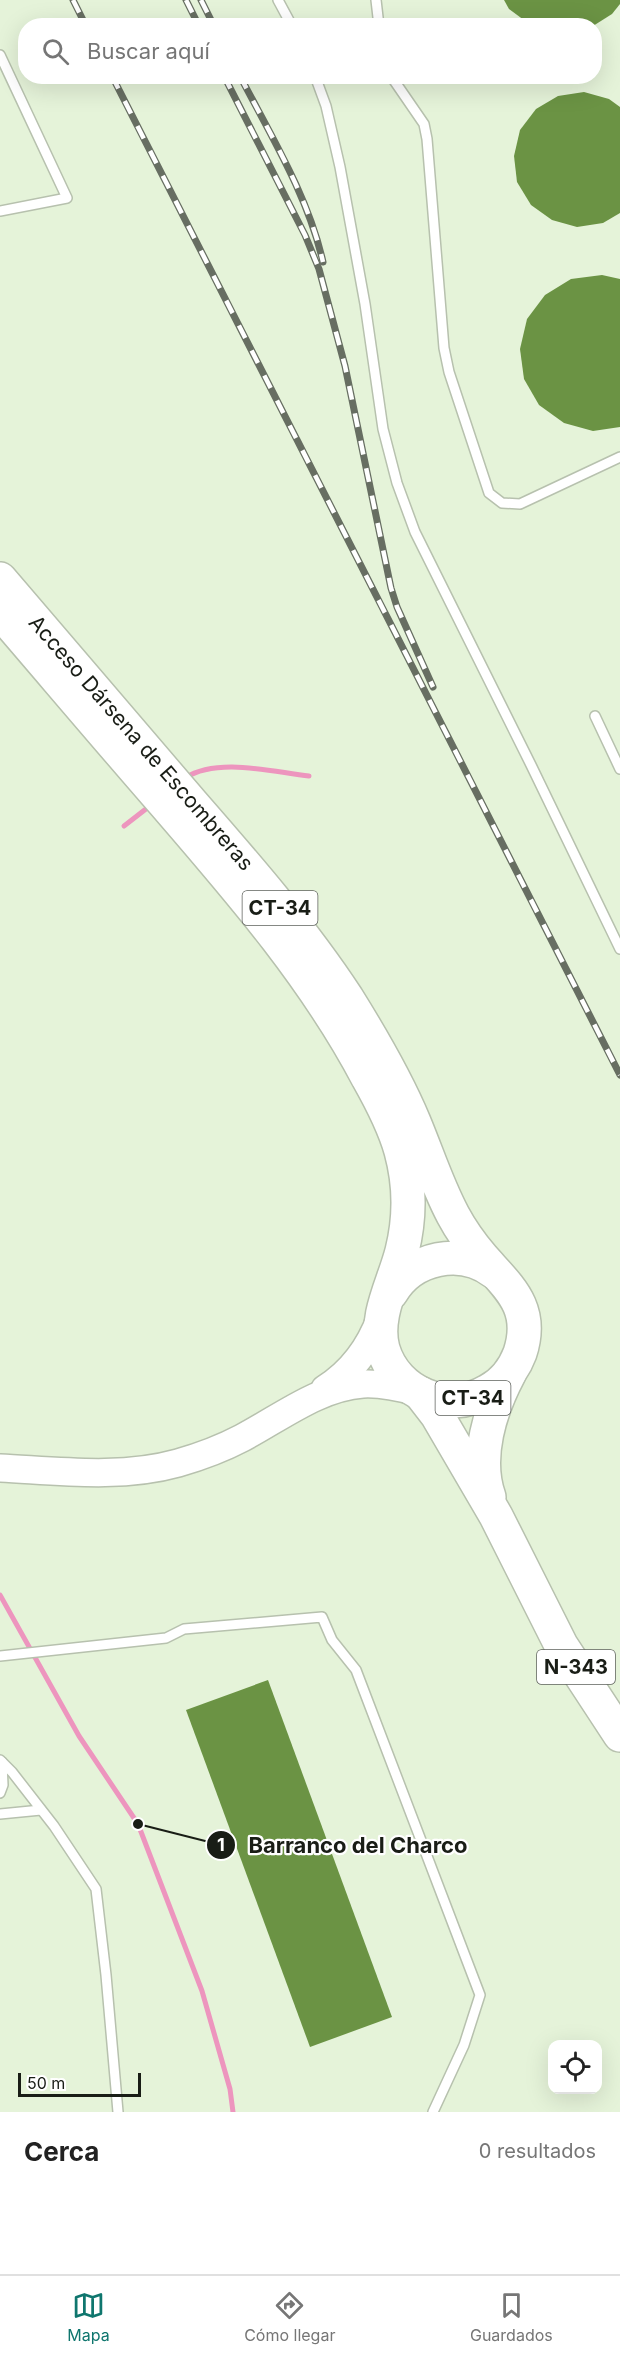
<!DOCTYPE html>
<html lang="es">
<meta charset="utf-8">
<style>
:root{--surface:#fff;--page:#f6f6f6;--text:#222;--muted:#767676;--line:#e0e0e0;--accent:#0f766e}
body{margin:0;font-family:Inter,sans-serif;background:var(--page);color:var(--text)}
.controls{position:absolute;right:18px;bottom:18px;display:grid;overflow:hidden;border-radius:12px;box-shadow:0 6px 24px #0002}
.controls button{width:54px;height:54px;display:grid;place-items:center;padding:0;border:0;border-bottom:2px solid var(--line);background:var(--surface);color:var(--text);font:30px sans-serif}
.scale{position:absolute;left:18px;bottom:15px;width:123px;box-sizing:border-box;padding-left:6px;border:3px solid #191d16;border-top:0;font-size:16px;line-height:21px;white-space:nowrap;color:#191d16;-webkit-text-stroke:4px #fff;paint-order:stroke}
.list{margin:0;padding:0;list-style:none}
h2{display:flex;justify-content:space-between;align-items:center;height:78px;margin:0;padding:0 24px;font-size:26px}
h2 small{font-size:20px;font-weight:400;color:var(--muted)}
.icon{flex:none;width:33px;height:33px;fill:none;stroke:currentColor;stroke-width:2;stroke-linecap:round;stroke-linejoin:round}
.map{position:relative;flex:none;width:620px;height:2112px;overflow:hidden}
.search{position:absolute;background:var(--surface);box-shadow:0 6px 24px #0002;left:18px;right:18px;top:18px;height:66px;display:flex;align-items:center;gap:15px;box-sizing:border-box;padding:0 21px;border-radius:24px;color:var(--muted);font-size:22px}
.sheet{height:162px;background:var(--surface)}
nav{display:flex;justify-content:space-around;align-items:center;box-sizing:border-box;height:84px;border-top:2px solid var(--line);background:var(--surface);font-size:16px;color:var(--muted)}
nav a{display:grid;justify-items:center;gap:3px}
nav .on{color:var(--accent)}
.map>svg:first-child{display:block}
</style>
<div class="map">
<svg width="620" height="2112" viewBox="0 0 620 2112">
<rect width="100%" height="100%" fill="#f3feeb"/>
<!-- built -->
<path fill="#e5f3d9" fill-rule="evenodd" d="M0,0H620V2112H0ZM26,26H594V76H26ZM552,2044H598V2090H552Z"/>
<g fill="none" stroke-linecap="round" stroke-linejoin="round">
<!-- stream -->
<g stroke="#ed95be" stroke-width="5">
<path d="M185,778C218,757 272,772 309,776"/>
<path d="M124,826L151,805"/>
<path d="M0,1595L79,1736L138,1824L202,1991L230,2089L233,2112"/>
</g>
</g>
<!-- building -->
<g fill="#6b9344">
<path d="M504,0H620V4L612,14L593,26H532L509,9Z"/>
<path d="M584,92L609,99L620,107V213L603,223L577,227L552,220L531,205L517,182L514,156L520,130L536,109L558,96Z"/>
<path d="M602,275L620,279V427L593,431L564,423L539,405L524,379L520,349L527,319L545,295L571,279Z"/>
<path d="M268,1680L392,2017L310,2047L186,1710Z"/>
</g>
<g fill="none" stroke-linecap="round" stroke-linejoin="round">
<defs>
<g id="lane">
<path d="M278,0L292,26"/>
<path d="M376,0L379,26"/>
<path d="M0,55L67,198L0,211"/>
<path d="M315,76L326,106L340,167L365,304L383,429L397,483L415,532L531,765L620,949"/>
<path d="M391,76L424,124L427,139L444,348L449,372L489,493L502,503L520,504L620,457"/>
<path d="M595,716L620,769"/>
<path d="M0,1656L166,1638L184,1629L322,1617L332,1640L356,1670L480,1995L464,2045L433,2112"/>
<path d="M0,1760L12,1772L54,1826L96,1889L106,1975L118,2112"/>
<path d="M0,1793L3,1785L2,1762"/>
<path d="M0,1814L41,1810"/>
</g>
<g id="secondary">
<path d="M325,1389C352,1372 370,1347 381,1317"/>
<path d="M0,1468C59,1471 121,1479 178,1463C199,1457 223,1448 242,1438C280,1418 319,1387 363,1384C382,1383 399,1387 417,1392"/>
</g>
<g id="highway">
<path d="M0,579C63,653 127,727 190,801C245,864 301,928 347,998C372,1038 396,1079 414,1122C427,1153 437,1185 453,1215C461,1230 471,1244 482,1257C508,1287 535,1307 520,1353C514,1369 503,1383 488,1391C448,1415 396,1393 383,1349C374,1316 394,1283 402,1251C410,1219 410,1184 401,1151C394,1126 381,1101 368,1078C315,977 239,890 164,803C109,740 55,676 0,612"/>
<path d="M391,1293C412,1257 461,1247 494,1272"/>
<path d="M420,1393L437,1415L496,1516L561,1645L620,1735"/>
<path d="M489,1497C475,1457 490,1410 509,1374"/>
</g>
</defs>
<!-- lane casing -->
<use href="#lane" stroke="#b7c1ae" stroke-width="12"/>
<!-- secondary casing -->
<use href="#secondary" stroke="#b7c1ae" stroke-width="30"/>
<!-- highway casing -->
<use href="#highway" stroke="#b7c1ae" stroke-width="36"/>
<!-- lane -->
<use href="#lane" stroke="#fff" stroke-width="9"/>
<!-- secondary -->
<use href="#secondary" stroke="#fff" stroke-width="27"/>
<!-- highway -->
<use href="#highway" stroke="#fff" stroke-width="33"/>
<defs>
<g id="rail">
<path d="M73,0L86,26"/>
<path d="M186,0L199,26"/>
<path d="M201,0L214,26"/>
<path d="M112,76L620,1075"/>
<path d="M224,76L305,235L319,269L345,366L391,588L397,607L433,687"/>
<path d="M240,76C271,136 308,196 323,262"/>
</g>
</defs>
<!-- rail casing -->
<use href="#rail" stroke="#676e62" stroke-width="7"/>
<!-- rail -->
<use href="#rail" stroke="#fff" stroke-width="4.5" stroke-dasharray="14" stroke-linecap="butt"/>
</g>
<g text-anchor="middle" stroke-width="4.5" stroke-linejoin="round" paint-order="stroke">
<!-- shield labels -->
<g fill="#fff" stroke="#5e615c" stroke-width="1.5">
<rect x="242.5" y="891" width="75" height="34" rx="4.5"/>
<rect x="435.5" y="1381" width="75" height="34" rx="4.5"/>
<rect x="537" y="1650" width="78" height="34" rx="4.5"/>
</g>
<g font-size="20" font-weight="bold" fill="#191d16">
<text x="280" y="915">CT-34</text>
<text x="473" y="1405">CT-34</text>
<text x="576" y="1674">N-343</text>
</g>
<!-- street labels -->
<g font-size="21" fill="#191d16" stroke="#fff">
<text transform="translate(141 743) rotate(49)" y="7">Acceso Dársena de Escombreras</text>
</g>
</g>
<!-- callouts -->
<path fill="none" stroke="#191d16" stroke-width="2" d="M138 1824L221 1845"/>
<g fill="#191d16" stroke="#fff" stroke-width="2">
<circle cx="138" cy="1824" r="6"/>
<circle cx="221" cy="1845" r="15"/>
</g>
<g font-size="18" text-anchor="middle" font-weight="bold" fill="#fff">
<text x="221" y="1851">1</text>
</g>
<g font-size="22" text-anchor="middle" font-weight="bold" fill="#191d16" stroke="#fff" stroke-width="4.5" stroke-linejoin="round" paint-order="stroke">
<text x="358" y="1853">Barranco del Charco</text>
</g>
</svg>
<div class="controls">
<button><svg class="icon" aria-label="locate" viewBox="0 0 24 24"><circle cx="12" cy="12" r="6"/><path d="M12 2v4M12 18v4M2 12h4M18 12h4"/></svg></button>
</div>
<div class="scale">50 m</div>
<div class="search"><svg class="icon" aria-label="search" viewBox="0 0 24 24"><circle cx="10" cy="10" r="6"/><path d="M15 15l6 6"/></svg>Buscar aquí</div>
</div>
<section class="sheet">
<h2>Cerca<small>0 resultados</small></h2>
<ul class="list">
</ul>
</section>
<nav>
<a class="on"><svg class="icon" aria-label="map" viewBox="0 0 24 24"><path d="M3 6l6-2 6 2 6-2v14l-6 2-6-2-6 2zM9 4v14M15 6v14"/></svg>Mapa</a>
<a><svg class="icon" aria-label="directions" viewBox="0 0 24 24"><path d="M12 3l9 9-9 9-9-9zM9 14v-3h6M13 9l2 2-2 2"/></svg>Cómo llegar</a>
<a><svg class="icon" aria-label="saved" viewBox="0 0 24 24"><path d="M7 4h10v16l-5-4-5 4z"/></svg>Guardados</a>
</nav>
